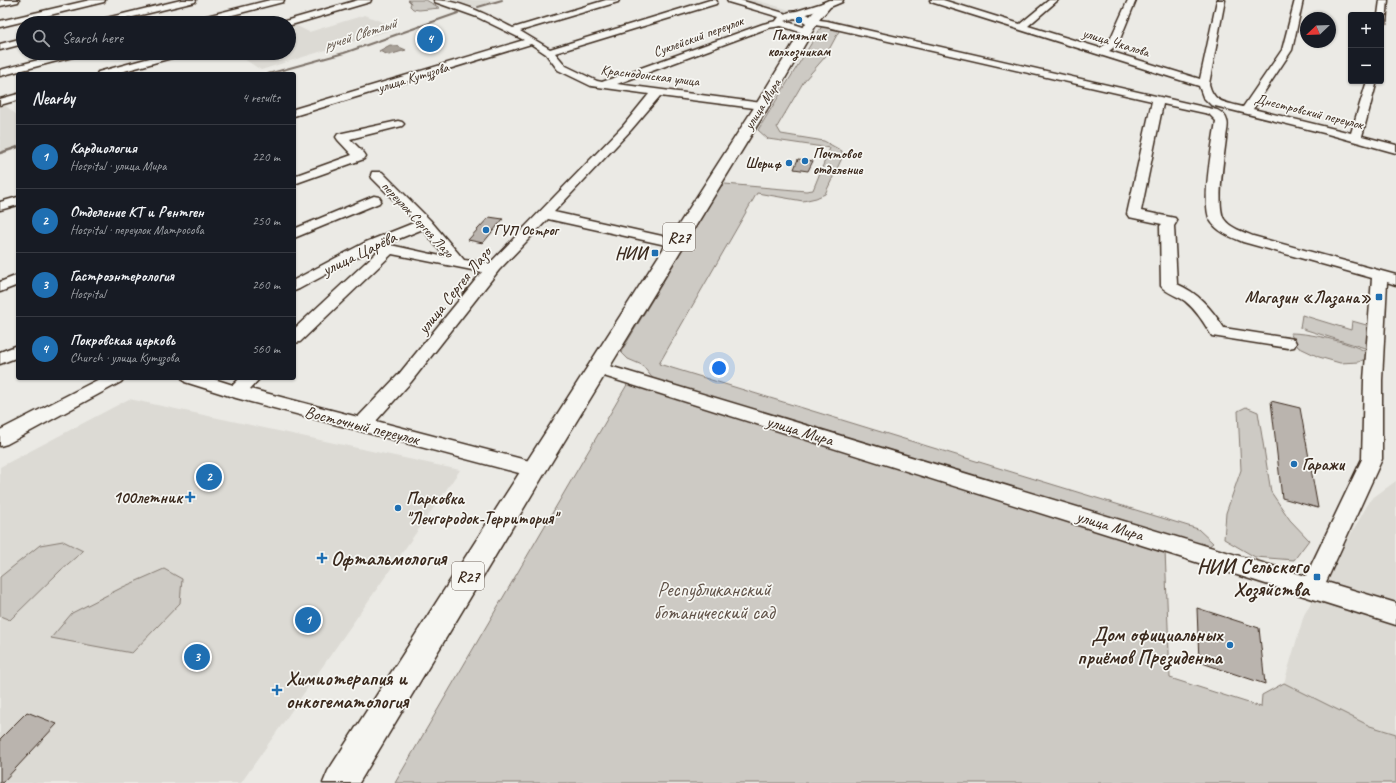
<!DOCTYPE html>
<meta charset="utf-8">
<style>
:root{--surface:#171b24;--page:#20242c;--text:#f1f3f6;--muted:#9ea1a6;--line:#363941;--accent:#1f6fb2}
body{margin:0;font-family:Caveat,sans-serif;background:var(--page);color:var(--text)}
.controls{position:absolute;right:12px;top:12px;display:grid;overflow:hidden;border-radius:4px;box-shadow:0 1px 3px #0004}
.controls button{width:36px;height:36px;display:grid;place-items:center;padding:0;border:0;border-bottom:1px solid var(--line);background:var(--surface);color:var(--text);font:20px sans-serif}
.compass{position:absolute;left:1300px;top:12px;width:36px;height:36px;border-radius:50%;background:var(--surface);box-shadow:0 1px 3px #0004;rotate:247deg}
.you{position:absolute;left:719px;top:368px;width:14px;height:14px;margin:-10px;border:3px solid #fff;border-radius:50%;background:#1a73e8;box-shadow:0 0 0 6px #1a73e833}
.badge{display:grid;place-items:center;width:26px;height:26px;border-radius:50%;background:var(--accent);color:#fff;font-size:13px;font-weight:700}
.pin{position:absolute;translate:-50% -50%;border:2px solid #fff;box-shadow:0 1px 4px #0006}
.list{margin:0;padding:0;list-style:none}
h2{display:flex;justify-content:space-between;align-items:center;height:52px;margin:0;padding:0 16px;font-size:17px}
h2 small{font-size:13px;font-weight:400;color:var(--muted)}
.list li{display:grid;grid-template-columns:26px 1fr auto;gap:12px;align-items:center;box-sizing:border-box;height:64px;padding:0 16px;border-top:1px solid var(--line)}
.list b{display:block;font-size:15px;white-space:nowrap}
.list p{margin:0;font-size:13px;white-space:nowrap;color:var(--muted)}
.list em{font-size:13px;font-style:normal;color:var(--muted)}
.icon{flex:none;width:22px;height:22px;fill:none;stroke:currentColor;stroke-width:2;stroke-linecap:round;stroke-linejoin:round}
.map{position:relative;flex:none;width:1396px;height:783px;overflow:hidden}
.search{position:absolute;background:var(--surface);box-shadow:0 1px 3px #0004;left:16px;top:16px;width:280px;height:44px;display:flex;align-items:center;gap:10px;box-sizing:border-box;padding:0 14px;border-radius:22px;color:var(--muted);font-size:15px}
.panel{position:absolute;background:var(--surface);box-shadow:0 1px 3px #0004;left:16px;top:72px;width:280px;height:308px;border-radius:4px}
.map>svg:first-child{display:block}
</style>
<div class="map">
<svg width="1396" height="783" viewBox="0 0 1396 783">
<rect width="100%" height="100%" fill="#ebeae5"/>
<filter id="ink" filterUnits="userSpaceOnUse"><feTurbulence type="fractalNoise" baseFrequency=".025" numOctaves="2"/><feDisplacementMap in="SourceGraphic" scale="8" xChannelSelector="R" yChannelSelector="G"/><feConvolveMatrix kernelMatrix="1 2 1 2 8 2 1 2 1" color-interpolation-filters="sRGB"/></filter>
<g filter="url(#ink)">
<!-- built -->
<g fill="#dcdad4">
<path d="M452,0H496L475,7Z"/>
<path d="M724,0H755L797,12L779,18Z"/>
<path d="M365,15L397,28L261,70L235,53H289V24L291,23L309,32Z"/>
<path d="M0,101L18,116V146L0,151Z"/>
<path d="M129,399L460,470L241,783H0V467Z"/>
<path d="M1396,481V734L1370,726L1284,683L1304,615L1371,499Z"/>
</g>
<!-- green -->
<g fill="#cdcac4" stroke="#847a71">
<path d="M408,0H426L440,8L419,10L413,9L410,6L411,3Z"/>
<path d="M822,26L835,28L839,31L825,57L804,81L777,127L781,134L824,141L842,151V158L825,194L816,198L803,201L757,193L659,364L1198,529L1213,543L1207,548L654,380L642,365L628,359L621,352L720,187L725,184L806,191L813,190L830,148L768,139L758,130Z"/>
<path d="M1302,315L1351,330L1352,321L1370,326L1368,349L1300,328Z"/>
<path d="M1290,333C1312,333 1354,343 1372,355L1359,362L1340,363L1319,357L1298,347Z"/>
<path d="M628,383L1165,550L1170,678L1261,707L1262,695L1284,683L1370,726L1396,734V783H395Z"/>
<path d="M1246,407L1258,412L1271,492L1290,520L1309,540L1294,560L1255,557L1224,539L1226,513L1241,470L1238,411Z"/>
<path d="M63,541L83,551L61,570L10,620L0,616V577L40,545Z"/>
<path d="M164,569L182,579L180,603L132,653L51,638L72,613L123,587Z"/>
</g>
<!-- water -->
<path fill="#a8a198" stroke="#7c7167" d="M390,45L397,46L406,50L389,55L379,51Z"/>
<g fill="none" stroke-linecap="round" stroke-linejoin="round">
<!-- stream-far1 -->
<g stroke="#7c7167" stroke-width="2">
<path d="M478,7L502,0"/>
<path d="M268,74L344,53L458,13"/>
</g>
<!-- stream -->
<path stroke="#7c7167" stroke-width="2.5" d="M0,153L18,147"/>
</g>
<!-- building -->
<g fill="#bab4ae" stroke="#3b2a1e">
<path d="M798,159L813,161L808,171L794,169Z"/>
<path d="M489,217L503,219L483,243L468,240Z"/>
<path d="M1271,401L1300,408L1318,508L1282,498Z"/>
<path d="M1197,608L1259,628L1265,684L1199,662Z"/>
<path d="M27,712L57,724L2,783H0V739Z"/>
</g>
<g fill="none" stroke-linecap="round" stroke-linejoin="round">
<defs>
<g id="minor">
<path d="M0,0H19L18,2L0,6Z"/>
<path d="M90,0H105L104,2L0,27V21Z"/>
<path d="M181,0H196L195,2L108,23H92L94,21Z"/>
<path d="M270,0H284L283,2L201,23H185L187,21Z"/>
<path d="M358,0H371L370,2L291,25H289V23H283L285,21Z"/>
<path d="M434,0C461,0 489,16 513,28L606,0H619L618,2L520,31L550,49L710,0H716L717,2L716,4L555,53L566,66L597,81L602,82L763,24L776,21L779,17L728,2L727,0H740L787,14L826,2L830,5L829,7L785,21L809,29L811,31L809,33H803L781,26L768,28L617,84L762,103L768,106L762,109L660,96L631,130L554,212L680,240L682,243L680,246L675,247L548,219L499,270L411,382L376,421L541,464L544,469L541,474L534,477L236,398L185,382L182,378H211L233,385L240,378H260L250,389L358,417L399,374L482,272L392,254L300,342L294,343V329L378,251L373,249L299,289L294,291V280L366,242L416,222L372,178L371,175L372,172H382L430,220L464,260L490,263L623,126L649,94L591,86L558,70L546,54L531,44L294,116V109L524,40L477,17L435,2ZM423,229L445,257L386,244Z"/>
<path d="M930,0H943L1020,24L1049,0H1058L1028,26L1100,48L1109,42L1128,0H1136L1118,44L1109,51L1200,79L1217,0H1225L1209,84C1214,104 1226,102 1243,107L1282,50L1295,0H1303L1292,50L1253,109L1351,133L1367,81H1377L1362,136L1396,145V153L1324,133L1211,105L1203,97L1199,86L931,2Z"/>
<path d="M1380,0H1388L1386,23L1381,26V15H1378Z"/>
<path d="M812,19L827,21L1217,110C1221,112 1226,115 1227,121C1229,125 1226,134 1226,139C1224,156 1216,206 1224,219C1230,228 1244,232 1253,236L1396,275V285L1387,282L1382,380V459L1326,582L1396,603V625L591,372L588,368L591,364L597,362L603,364L1306,576L1362,459L1364,380L1372,278L1243,242C1231,237 1217,232 1210,220C1201,202 1213,142 1216,121L1209,114L1163,104L1141,211L1175,218L1177,221L1174,226L1177,284C1198,293 1211,308 1224,328L1288,338L1294,339L1296,343L1294,347L1288,348L1212,336C1204,323 1197,311 1185,301C1178,296 1166,293 1161,286L1160,226L1162,224L1129,217L1127,214L1152,101L827,27L809,24L807,22L809,20Z"/>
<path d="M23,38V44L0,50V44Z"/>
<path d="M65,53H82L80,55L0,76V70Z"/>
<path d="M168,53H184L182,55L114,74H97L98,72Z"/>
<path d="M18,94V100L0,105V99Z"/>
<path d="M398,121L402,122L404,124L402,126L350,139L364,153L366,156L364,159L294,184V176L352,155L338,140L336,137L338,134Z"/>
<path d="M374,196L379,197L381,200L379,203L294,238V229Z"/>
<path d="M18,197V205L0,210V202Z"/>
<path d="M18,275V285L0,292V282Z"/>
<path d="M18,345V357L0,364V352Z"/>
<path d="M101,378H124L121,382L7,444L0,446V430Z"/>
</g>
<path id="major" d="M829,0H843L842,2L830,7L819,20L769,106L543,476L359,783H323L328,771L755,106L806,23L800,19L786,17L785,15C790,9 804,12 810,16L822,3Z"/>
</defs>
<!-- minor casing -->
<use href="#minor" stroke="#3b2a1e" stroke-width="3"/>
<!-- major casing -->
<use href="#major" stroke="#3b2a1e" stroke-width="3"/>
<!-- minor -->
<use href="#minor" fill="#f6f6f2" fill-rule="evenodd"/>
<!-- major -->
<use href="#major" fill="#f6f6f2" fill-rule="evenodd"/>
</g>
</g>
<!-- markers -->
<g fill="#1f6fb2" stroke="#f6f6f2" stroke-width="1.5">
<circle cx="799" cy="20" r="4"/>
<circle cx="805" cy="161" r="4"/>
<circle cx="789" cy="163" r="4"/>
<circle cx="486" cy="230" r="4"/>
<rect x="651" y="249" width="8" height="8" rx="2"/>
<rect x="1375" y="293" width="8" height="8" rx="2"/>
<circle cx="1294" cy="464" r="4"/>
<path d="M188 491h4v4h4v4h-4v4h-4v-4h-4v-4h4z"/>
<circle cx="398" cy="508" r="4"/>
<path d="M320 552h4v4h4v4h-4v4h-4v-4h-4v-4h4z"/>
<rect x="1313" y="573" width="8" height="8" rx="2"/>
<circle cx="1230" cy="645" r="4"/>
<path d="M275 684h4v4h4v4h-4v4h-4v-4h-4v-4h4z"/>
</g>
<g text-anchor="middle" stroke-width="3.5" stroke-linejoin="round" paint-order="stroke">
<!-- far-poi labels -->
<g font-size="14" font-weight="bold" fill="#3b2a1e" stroke="#f6f6f2" text-anchor="start">
<text x="799" y="40" text-anchor="middle">Памятник<tspan x="799" dy="16">колхозникам</tspan></text>
<text x="813" y="158">Почтовое<tspan x="813" dy="16">отделение</tspan></text>
<text x="781" y="168" text-anchor="end">Шериф</text>
<text x="494" y="235">ГУП Острог</text>
</g>
<!-- far-street labels -->
<g font-size="14" fill="#3b2a1e" stroke="#f6f6f2">
<text transform="translate(698 36) rotate(-20)" y="5">Суклейский переулок</text>
<text transform="translate(1116 42) rotate(17)" y="5">улица Чкалова</text>
<text transform="translate(650 75) rotate(7)" y="5">Краснодонская улица</text>
<text transform="translate(413 77) rotate(-17)" y="5">улица Кутузова</text>
<text transform="translate(762 104) rotate(-58)" y="5">улица Мира</text>
<text transform="translate(1309 111) rotate(14)" y="5">Днестровский переулок</text>
<text transform="translate(418 219) rotate(47)" y="5">переулок Сергея Лазо</text>
</g>
<!-- far-water labels -->
<g font-size="15" font-style="italic" fill="#615449" stroke="#f6f6f2">
<text transform="translate(360 34) rotate(-18)" y="5">ручей Светлый</text>
</g>
<!-- shield labels -->
<g fill="#f6f6f2" stroke="#73675e" stroke-width="1">
<rect x="663" y="223" width="32" height="28" rx="3"/>
<rect x="452" y="562" width="32" height="28" rx="3"/>
</g>
<g font-size="16" font-weight="bold" fill="#3b2a1e">
<text x="679" y="243">R27</text>
<text x="468" y="582">R27</text>
</g>
<!-- street labels -->
<g font-size="17" fill="#3b2a1e" stroke="#f6f6f2">
<text transform="translate(359 253) rotate(-26)" y="6">улица Царёва</text>
<text transform="translate(454 290) rotate(-51)" y="6">улица Сергея Лазо</text>
<text transform="translate(362 425) rotate(14)" y="6">Восточный переулок</text>
<text transform="translate(800 430) rotate(17)" y="6">улица Мира</text>
<text transform="translate(1110 525) rotate(17)" y="6">улица Мира</text>
</g>
<!-- poi labels -->
<g font-size="17" font-weight="bold" fill="#3b2a1e" stroke="#f6f6f2" text-anchor="end">
<text x="647" y="259">НИИ</text>
<text x="1371" y="303">Магазин «Лазана»</text>
<text x="1302" y="470" text-anchor="start">Гаражи</text>
<text x="182" y="503">100летник</text>
<text x="406" y="504" text-anchor="start">Парковка<tspan x="406" dy="20">"Лечгородок-Территория"</tspan></text>
</g>
<!-- near-poi labels -->
<g font-size="20" font-weight="bold" fill="#3b2a1e" stroke="#f6f6f2" text-anchor="start">
<text x="331" y="565">Офтальмология</text>
<text x="1309" y="573" text-anchor="end">НИИ Сельского<tspan x="1309" dy="23">Хозяйства</tspan></text>
<text x="1222" y="641" text-anchor="end">Дом официальных<tspan x="1222" dy="23">приёмов Президента</tspan></text>
<text x="286" y="685">Химиотерапия и<tspan x="286" dy="23">онкогематология</tspan></text>
</g>
<!-- near-park labels -->
<g font-size="20" fill="#605248" stroke="#f6f6f2">
<text x="714" y="596">Республиканский<tspan x="714" dy="23">ботанический сад</tspan></text>
</g>
</g>
</svg>
<div class="controls">
<button>+</button>
<button>−</button>
</div>
<svg class="compass" viewBox="-18 -18 36 36"><path d="M0-13l5 13h-10z" fill="#e53935"/><path d="M0 13l5-13h-10z" fill="#9ea1a6"/></svg>
<div class="you"></div>
<div class="pin badge" style="left:308px;top:620px">1</div>
<div class="pin badge" style="left:209px;top:477px">2</div>
<div class="pin badge" style="left:197px;top:657px">3</div>
<div class="pin badge" style="left:430px;top:39px">4</div>
<div class="search"><svg class="icon" aria-label="search" viewBox="0 0 24 24"><circle cx="10" cy="10" r="6"/><path d="M15 15l6 6"/></svg>Search here</div>
<section class="panel">
<h2>Nearby<small>4 results</small></h2>
<ul class="list">
<li><span class="badge">1</span><div><b>Кардиология</b><p>Hospital · улица Мира</p></div><em>220 m</em></li>
<li><span class="badge">2</span><div><b>Отделение КТ и Рентген</b><p>Hospital · переулок Матросова</p></div><em>250 m</em></li>
<li><span class="badge">3</span><div><b>Гастроэнтерология</b><p>Hospital</p></div><em>260 m</em></li>
<li><span class="badge">4</span><div><b>Покровская церковь</b><p>Church · улица Кутузова</p></div><em>560 m</em></li>
</ul>
</section>
</div>
